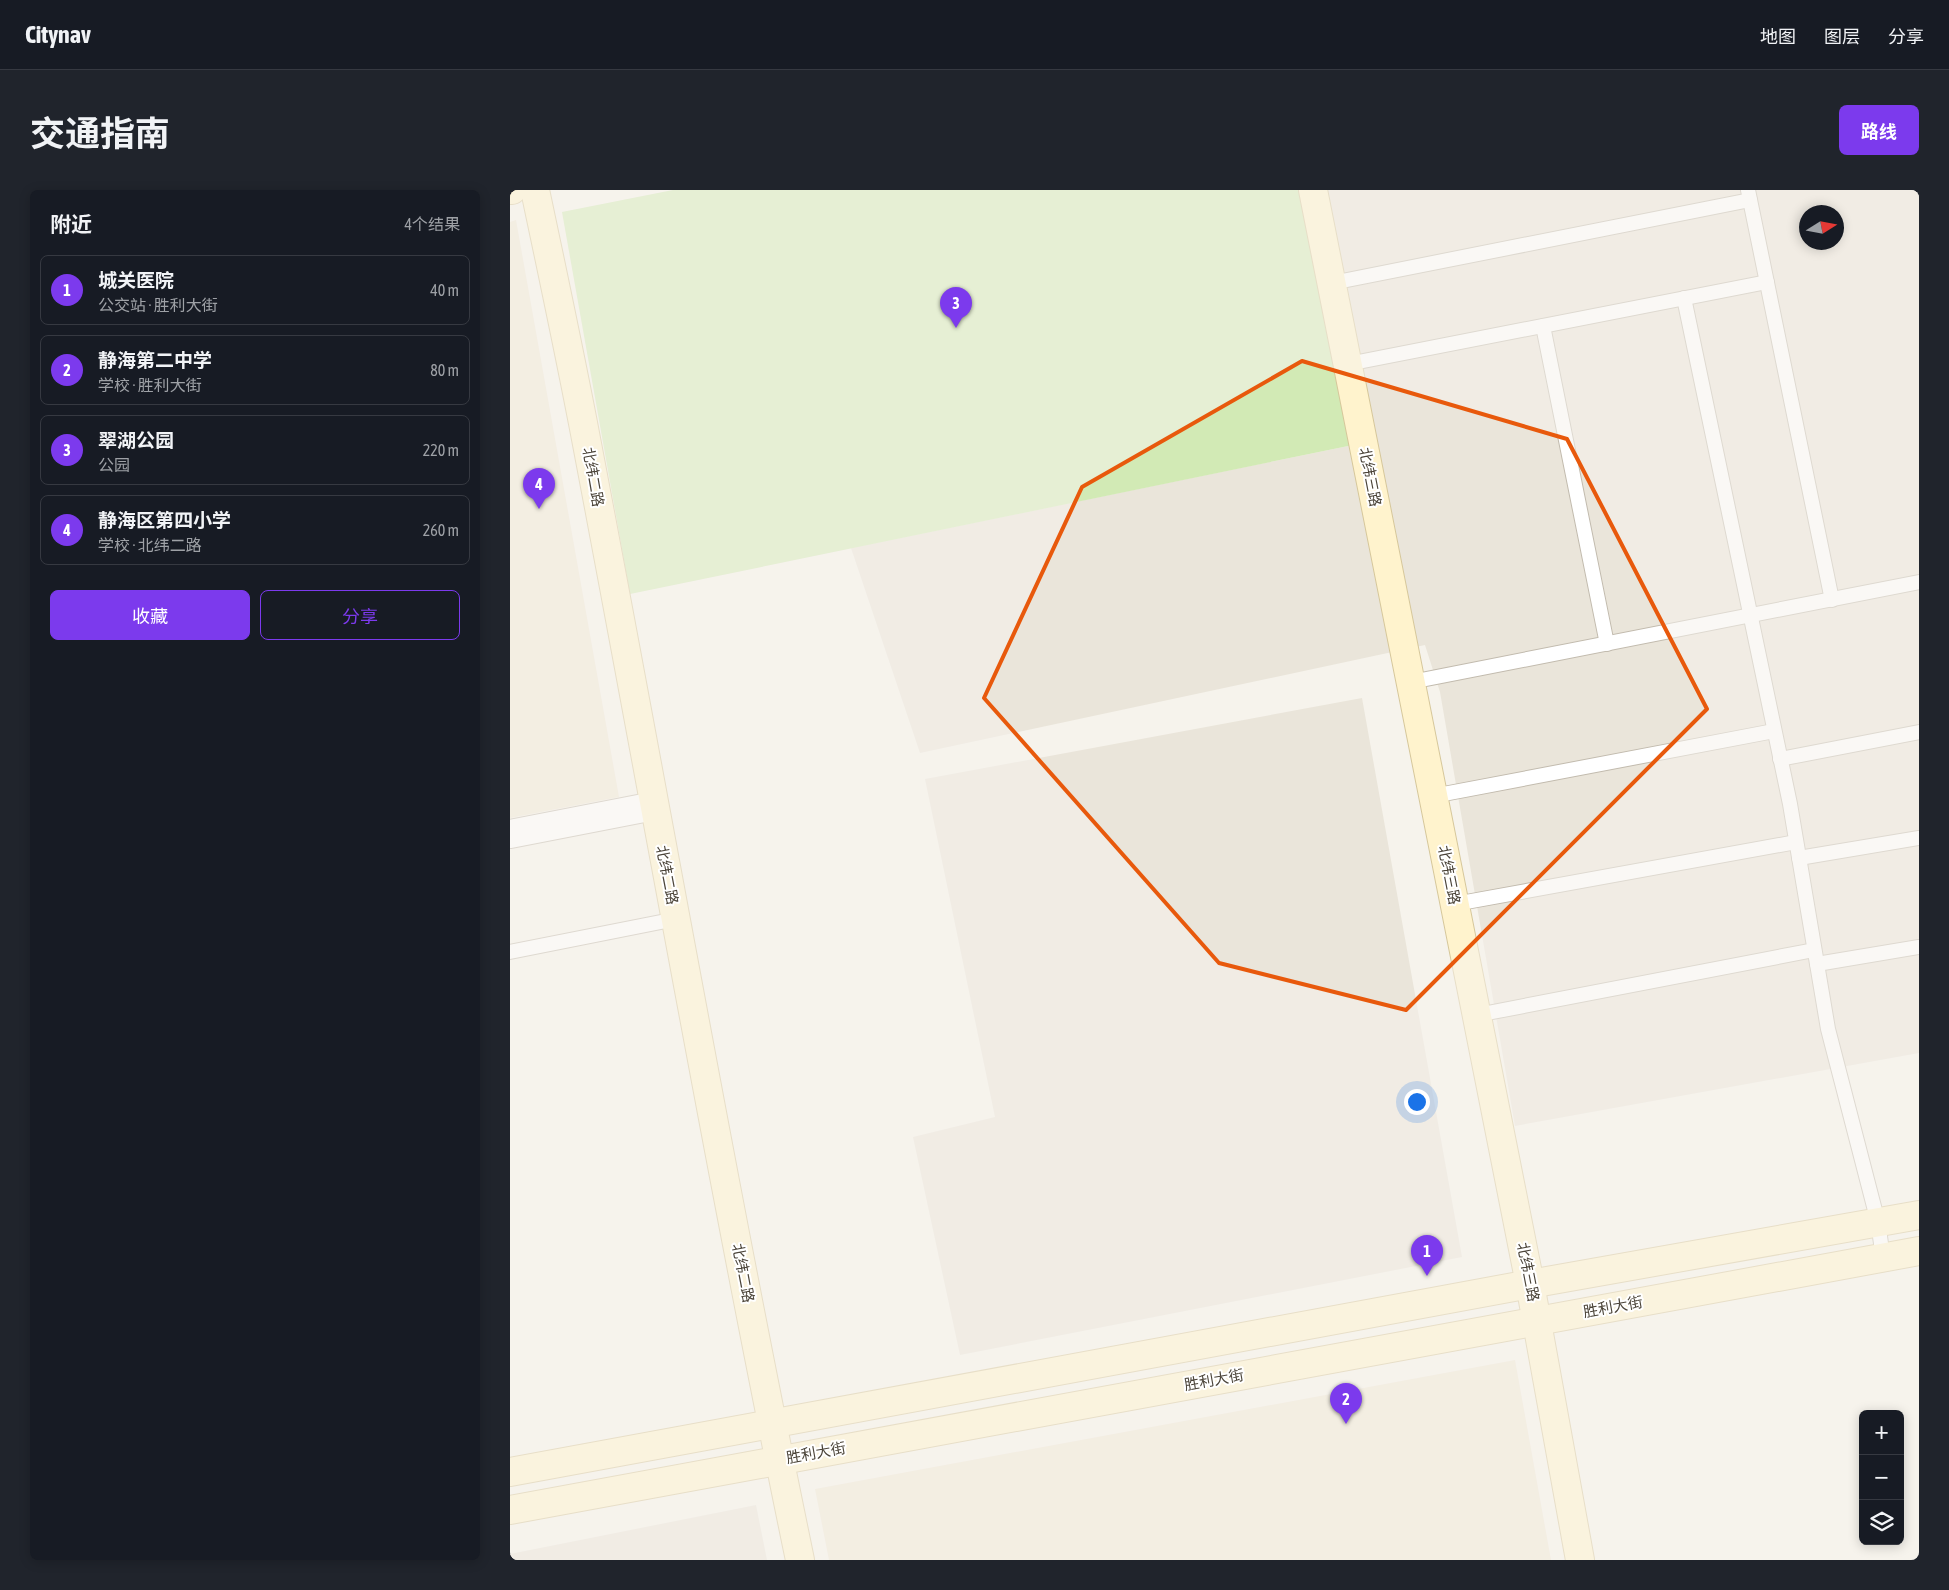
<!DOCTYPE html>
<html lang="zh">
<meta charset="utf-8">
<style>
:root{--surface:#171b24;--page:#20242c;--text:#f1f3f6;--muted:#9ea1a6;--line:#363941;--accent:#7c3aed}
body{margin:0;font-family:"Asap Condensed","Noto Sans SC",sans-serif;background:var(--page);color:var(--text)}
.controls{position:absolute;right:15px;bottom:15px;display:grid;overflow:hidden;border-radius:8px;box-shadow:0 2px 12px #0003}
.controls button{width:45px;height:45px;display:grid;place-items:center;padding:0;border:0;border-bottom:1px solid var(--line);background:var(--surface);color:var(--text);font:25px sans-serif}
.compass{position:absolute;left:1289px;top:15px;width:45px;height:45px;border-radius:50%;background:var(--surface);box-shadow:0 2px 12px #0003;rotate:79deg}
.you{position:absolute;left:906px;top:911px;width:18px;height:18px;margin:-12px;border:4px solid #fff;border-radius:50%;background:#1a73e8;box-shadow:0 0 0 8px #1a73e833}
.badge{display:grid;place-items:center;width:32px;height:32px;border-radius:50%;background:var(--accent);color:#fff;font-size:16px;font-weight:700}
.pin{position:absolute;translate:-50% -41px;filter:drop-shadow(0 1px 2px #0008)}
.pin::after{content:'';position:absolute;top:26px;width:18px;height:15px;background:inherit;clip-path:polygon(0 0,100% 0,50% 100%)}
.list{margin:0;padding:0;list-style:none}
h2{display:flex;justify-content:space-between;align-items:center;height:65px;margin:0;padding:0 20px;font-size:21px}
h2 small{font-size:16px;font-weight:400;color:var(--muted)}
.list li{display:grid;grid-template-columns:32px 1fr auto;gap:15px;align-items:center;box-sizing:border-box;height:70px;margin:0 10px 10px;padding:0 10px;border:1px solid var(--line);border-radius:8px}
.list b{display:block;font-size:19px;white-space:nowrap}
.list p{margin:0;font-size:16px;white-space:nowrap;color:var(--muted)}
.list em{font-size:16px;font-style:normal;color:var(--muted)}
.actions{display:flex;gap:10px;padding:15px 20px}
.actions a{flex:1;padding:11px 0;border:1px solid var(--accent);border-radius:8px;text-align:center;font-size:18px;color:var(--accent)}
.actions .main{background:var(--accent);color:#fff}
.icon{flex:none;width:28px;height:28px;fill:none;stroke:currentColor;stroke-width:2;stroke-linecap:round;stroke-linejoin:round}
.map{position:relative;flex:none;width:1409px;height:1370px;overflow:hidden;border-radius:8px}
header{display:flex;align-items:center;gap:30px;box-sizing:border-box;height:70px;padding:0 25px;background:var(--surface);border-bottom:1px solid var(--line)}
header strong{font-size:24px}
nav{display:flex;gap:28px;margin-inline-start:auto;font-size:18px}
.intro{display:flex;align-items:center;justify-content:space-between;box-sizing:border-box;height:120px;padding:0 30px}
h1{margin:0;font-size:35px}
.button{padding:12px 22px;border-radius:8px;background:var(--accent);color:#fff;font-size:18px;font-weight:700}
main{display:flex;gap:30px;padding:0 30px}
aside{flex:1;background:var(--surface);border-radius:8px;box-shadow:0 2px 12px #0003}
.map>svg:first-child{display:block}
</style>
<header>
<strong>Citynav</strong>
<nav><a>地图</a><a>图层</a><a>分享</a></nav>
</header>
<div class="intro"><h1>交通指南</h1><a class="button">路线</a></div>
<main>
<aside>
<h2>附近<small>4个结果</small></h2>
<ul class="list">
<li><span class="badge">1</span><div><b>城关医院</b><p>公交站 · 胜利大街</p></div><em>40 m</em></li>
<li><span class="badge">2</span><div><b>静海第二中学</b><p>学校 · 胜利大街</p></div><em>80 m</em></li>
<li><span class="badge">3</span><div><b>翠湖公园</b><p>公园</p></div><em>220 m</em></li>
<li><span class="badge">4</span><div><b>静海区第四小学</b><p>学校 · 北纬二路</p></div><em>260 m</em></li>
</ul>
<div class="actions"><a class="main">收藏</a><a>分享</a></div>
</aside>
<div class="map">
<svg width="1409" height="1370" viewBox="0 0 1409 1370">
<rect width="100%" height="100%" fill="#f6f3ec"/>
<!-- residential -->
<g fill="#eae5da" fill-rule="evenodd">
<path d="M791,0H1409V863L1005,936L930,502L915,455L410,563L341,358L843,255ZM1296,22H1326V52H1296Z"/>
<path d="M852,508L952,1067L450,1165L403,947L485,927L415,589Z"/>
<path d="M246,1315L257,1370H0V1364Z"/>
</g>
<!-- education -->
<g fill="#efe8d6">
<path d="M6,30L109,607L0,628V32Z"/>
<path d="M1005,1170L1041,1370H319L305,1299Z"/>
</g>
<!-- green -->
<path fill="#d2eab5" d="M163,0H791L843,255L120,404L52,22Z"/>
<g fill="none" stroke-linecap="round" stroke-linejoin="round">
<defs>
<g id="lane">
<path d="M1238,0L1322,410"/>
<path d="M822,93L1240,10"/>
<path d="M1174,108L1280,614L1318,839L1368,1032L1373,1068"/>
<path d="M1033,136L1097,454"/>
<path d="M838,174L1257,92"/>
<path d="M901,492L1409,392"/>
<path d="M1270,569L1409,542"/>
<path d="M923,606L1264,541"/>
<path d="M1289,668L1409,648"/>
<path d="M945,714L1286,652"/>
<path d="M0,762L166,729"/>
<path d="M1307,774L1409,757"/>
<path d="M967,825L1304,760"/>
</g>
<path id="street" d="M0,644L144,616"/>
<g id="secondary">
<path d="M0,0H2"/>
<path d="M25,0C43,85 61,169 77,254C148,626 213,999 290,1370"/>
<path d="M803,0L1020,1094L1070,1370"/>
<path d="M0,1282L1020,1094L1409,1025"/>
<path d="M0,1320L1409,1061"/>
</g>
</defs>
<!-- lane casing -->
<use href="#lane" stroke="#c2bbae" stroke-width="16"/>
<!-- street casing -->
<use href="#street" stroke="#c2bbae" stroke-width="30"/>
<!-- secondary casing -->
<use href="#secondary" stroke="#d6c79b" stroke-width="30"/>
<!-- lane -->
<use href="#lane" stroke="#fff" stroke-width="14"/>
<!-- street -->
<use href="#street" stroke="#fff" stroke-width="28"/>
<!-- secondary -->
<use href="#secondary" stroke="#fff3cd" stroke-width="28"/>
</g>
<!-- marked area -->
<path d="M0 0H1409V1370H0ZM792,171L1057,249L1197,519L896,820L709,773L474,508L572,297Z" fill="#f6f3ec" fill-opacity=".55" fill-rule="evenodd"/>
<path fill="none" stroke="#e8590c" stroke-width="4" stroke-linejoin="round" d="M792,171L1057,249L1197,519L896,820L709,773L474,508L572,297Z"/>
<g text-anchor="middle" stroke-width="4" stroke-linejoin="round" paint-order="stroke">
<!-- street labels -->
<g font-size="15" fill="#4b4439" stroke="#fff">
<text transform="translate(83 287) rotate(80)" y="5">北纬二路</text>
<text transform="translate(860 287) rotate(79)" y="5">北纬三路</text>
<text transform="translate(157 685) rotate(79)" y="5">北纬二路</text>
<text transform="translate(939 685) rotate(79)" y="5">北纬三路</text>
<text transform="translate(1018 1082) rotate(79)" y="5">北纬三路</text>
<text transform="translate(233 1083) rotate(79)" y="5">北纬二路</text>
<text transform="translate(1103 1117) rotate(-10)" y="5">胜利大街</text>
<text transform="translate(704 1190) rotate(-10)" y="5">胜利大街</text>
<text transform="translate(306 1263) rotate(-10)" y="5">胜利大街</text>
</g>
</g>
</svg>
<div class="controls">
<button>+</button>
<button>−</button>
<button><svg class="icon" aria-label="layers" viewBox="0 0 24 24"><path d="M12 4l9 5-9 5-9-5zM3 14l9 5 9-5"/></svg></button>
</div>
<svg class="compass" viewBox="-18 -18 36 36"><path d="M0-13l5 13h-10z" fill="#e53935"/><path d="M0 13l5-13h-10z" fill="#9ea1a6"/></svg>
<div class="you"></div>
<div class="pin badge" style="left:917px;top:1086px">1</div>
<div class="pin badge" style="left:836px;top:1234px">2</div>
<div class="pin badge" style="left:446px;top:138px">3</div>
<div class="pin badge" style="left:29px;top:319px">4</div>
</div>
</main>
